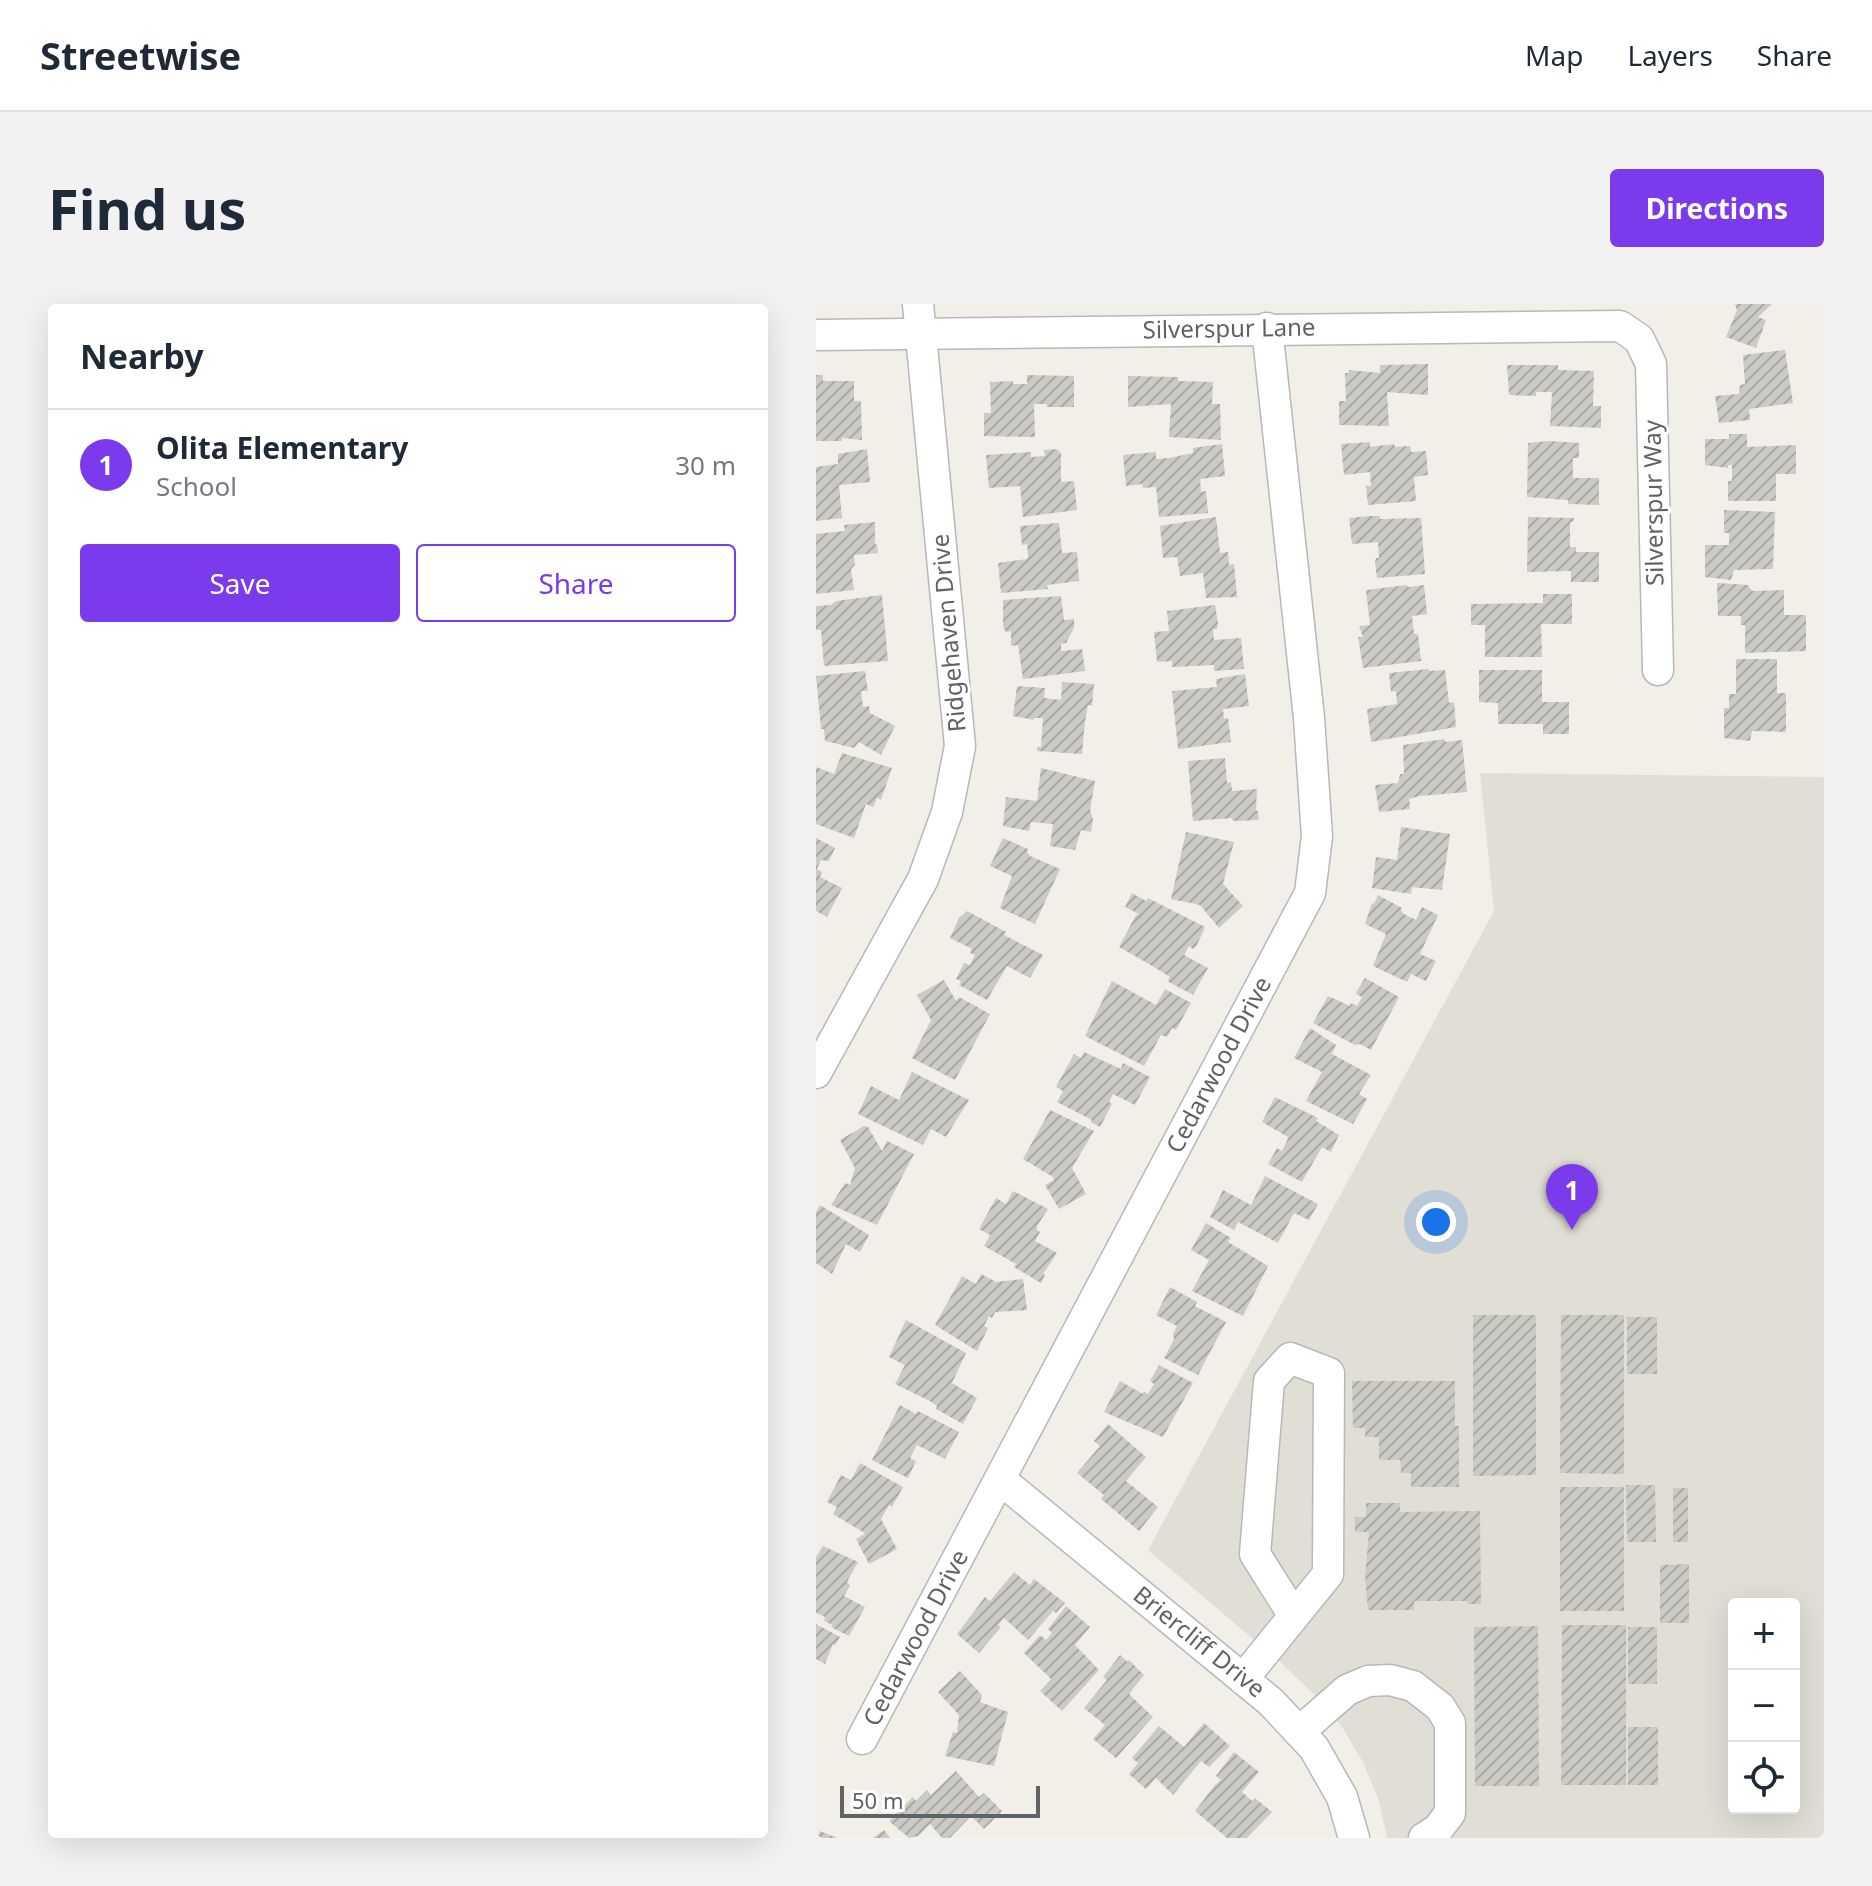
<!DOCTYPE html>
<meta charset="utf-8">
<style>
:root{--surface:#fff;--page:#f2f2f3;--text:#1f2937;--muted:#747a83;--line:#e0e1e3;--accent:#7c3aed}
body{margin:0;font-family:"Noto Sans",sans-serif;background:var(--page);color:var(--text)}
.controls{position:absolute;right:24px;bottom:24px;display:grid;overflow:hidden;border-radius:8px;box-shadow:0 8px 32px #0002}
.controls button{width:72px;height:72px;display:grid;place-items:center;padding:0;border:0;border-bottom:2px solid var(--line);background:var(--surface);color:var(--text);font:40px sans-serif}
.scale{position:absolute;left:24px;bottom:20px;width:200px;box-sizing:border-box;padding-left:8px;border:4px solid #5f6368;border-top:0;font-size:22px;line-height:28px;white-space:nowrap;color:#5f6368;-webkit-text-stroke:6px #fff;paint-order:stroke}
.you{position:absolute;left:620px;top:918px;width:28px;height:28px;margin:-20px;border:6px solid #fff;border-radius:50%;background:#1a73e8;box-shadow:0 0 0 12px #1a73e833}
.badge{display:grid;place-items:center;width:52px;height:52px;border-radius:50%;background:var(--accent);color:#fff;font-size:26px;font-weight:700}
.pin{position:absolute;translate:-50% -66px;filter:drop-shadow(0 2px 4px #0008)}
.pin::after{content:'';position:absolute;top:42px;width:28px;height:24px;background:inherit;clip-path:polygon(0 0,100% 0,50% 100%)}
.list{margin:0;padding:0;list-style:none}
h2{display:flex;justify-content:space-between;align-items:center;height:104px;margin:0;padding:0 32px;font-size:34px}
h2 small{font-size:26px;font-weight:400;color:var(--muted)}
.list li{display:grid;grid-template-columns:52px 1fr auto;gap:24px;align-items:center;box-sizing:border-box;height:112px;padding:0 32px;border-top:2px solid var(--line)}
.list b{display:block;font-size:30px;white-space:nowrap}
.list p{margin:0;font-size:26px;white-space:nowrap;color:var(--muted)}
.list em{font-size:26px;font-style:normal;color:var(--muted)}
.actions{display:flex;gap:16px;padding:24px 32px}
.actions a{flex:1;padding:18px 0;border:2px solid var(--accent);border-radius:8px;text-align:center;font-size:28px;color:var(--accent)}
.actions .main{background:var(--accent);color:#fff}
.icon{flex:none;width:44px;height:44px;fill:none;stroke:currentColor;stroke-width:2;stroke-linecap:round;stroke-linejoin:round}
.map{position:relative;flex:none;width:1008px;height:1534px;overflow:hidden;border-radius:8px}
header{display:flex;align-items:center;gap:48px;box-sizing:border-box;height:112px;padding:0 40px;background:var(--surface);border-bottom:2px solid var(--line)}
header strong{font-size:38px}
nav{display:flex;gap:44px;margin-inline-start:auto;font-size:28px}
.intro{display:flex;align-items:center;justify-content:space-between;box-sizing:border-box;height:192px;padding:0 48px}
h1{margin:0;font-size:56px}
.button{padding:20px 36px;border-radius:8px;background:var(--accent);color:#fff;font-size:28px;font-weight:700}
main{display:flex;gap:48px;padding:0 48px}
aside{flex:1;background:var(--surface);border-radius:8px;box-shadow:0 8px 32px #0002}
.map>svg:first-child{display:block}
</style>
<header>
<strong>Streetwise</strong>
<nav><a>Map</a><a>Layers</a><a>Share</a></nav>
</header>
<div class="intro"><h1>Find us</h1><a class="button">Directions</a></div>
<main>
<aside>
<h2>Nearby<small></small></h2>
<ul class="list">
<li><span class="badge">1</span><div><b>Olita Elementary</b><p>School</p></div><em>30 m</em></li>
</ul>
<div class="actions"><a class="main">Save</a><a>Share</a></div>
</aside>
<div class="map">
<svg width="1008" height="1534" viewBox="0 0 1008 1534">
<defs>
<pattern id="building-hatch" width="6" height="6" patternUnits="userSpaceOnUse" patternTransform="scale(2)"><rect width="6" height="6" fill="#cccac5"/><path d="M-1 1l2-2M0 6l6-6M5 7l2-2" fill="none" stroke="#a9a8a4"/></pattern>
</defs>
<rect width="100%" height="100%" fill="#f1efe8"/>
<!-- education -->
<path fill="#e1ded6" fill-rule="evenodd" d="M664,469L1008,473V1534H571L563,1497L547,1458L524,1420L503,1395L462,1356L332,1246L678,607ZM918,1300H978V1504H918Z"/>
<!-- building -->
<g fill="url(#building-hatch)">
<path d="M919,0H956L942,13L950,16L940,44L910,33L921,6Z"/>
<path d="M969,46L977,99L933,105L934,116L903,119L899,92L923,90L924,81L929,80L927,51Z"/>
<path d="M612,60V91L571,88L573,122L523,121V97H530L529,69H533V66L564,69V61Z"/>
<path d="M691,61H742V66L778,67L777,102H785V124L734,122L736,88H720V92L693,91Z"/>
<path d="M0,71H7V77H38V97H45L46,136L26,134V137H0Z"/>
<path d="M211,71L258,72V103H231V100H218L219,133L168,132V109H175L174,78L197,77V80H211Z"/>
<path d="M312,72L362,73V77L397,78L396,100H404L405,136L353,133L355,100L312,103Z"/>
<path d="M913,130H931V143L980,141V170H960V197H912V177H916V161H912V164L889,161V135H913Z"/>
<path d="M734,137L763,139V154H757V174H783V201L752,200V196L711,193L712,139Z"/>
<path d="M554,138V143L578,140L579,143L594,142L595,148L610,147L612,171L598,173L600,197L552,201L550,182H555L554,168L528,171L525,140Z"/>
<path d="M406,140L409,172L384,175L385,188L390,187L392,209L343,213L340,183L327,184L326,180L310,182L307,151L340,148V155L353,154L377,149V144Z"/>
<path d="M51,145L54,178L23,181L26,214L0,217V163L22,160V150Z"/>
<path d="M241,145L245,149V178L258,177L261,206L207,213L204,182L173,184L170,151L215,148V153L229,152L228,146Z"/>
<path d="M908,206L959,208L957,265L918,266L915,276L889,273V241H913V229H908Z"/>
<path d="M553,212H564V215L605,214L609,270L561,274L559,258L560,254H563L562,238L536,240L533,214Z"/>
<path d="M400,213L404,249L412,248L413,261L418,260L421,293L390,294L387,269L364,272L361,253L347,254L344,222Z"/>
<path d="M712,213L758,214L757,218H754V243H760V248H783V278H755V267L711,268Z"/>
<path d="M59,218V241L61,240L62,249L38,251L39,261L35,265L38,286L0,290V230L29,227L28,221Z"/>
<path d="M243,219L246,249L261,248L263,277L231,281L232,285L185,289L182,259L211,255L212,252L211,240L206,241L204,222Z"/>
<path d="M901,279L932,281L936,287L968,286V311H990V347L929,349V321H925V312H902Z"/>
<path d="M591,281L592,283L608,281L611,310L596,312L598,330H602L605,357L547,364L542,333H547L543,322L554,321L550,286Z"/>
<path d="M727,290H756V320H725L726,353H669V321H655V300L727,299Z"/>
<path d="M66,291L72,357L8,362L5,326H0V302L15,301L20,297Z"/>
<path d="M245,292L248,316L258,315V324L250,339L245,340V347L266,345L269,367L207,375L202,341L195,342V327L190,328L187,323V296Z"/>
<path d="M399,301L402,319L401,325H397L398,336L425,334L428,365L398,367V361L356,363V357L341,358L338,328L353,327L351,307Z"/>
<path d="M920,355H961V389H970V428L936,427L934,437L908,434V404H913V390H920Z"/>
<path d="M613,365V367L629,366L633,399L638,398L640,423L555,438L551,405L581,400L580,387L575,388L573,369Z"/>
<path d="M663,366H726V398H753V430H727V420H682V399L663,398Z"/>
<path d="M49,367L52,387H45L47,403L53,402L54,409L79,422L65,451L43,438L38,444L9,437L8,425H5L0,372Z"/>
<path d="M429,370L433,402L407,405L408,415L412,414L415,438L362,445L356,387L401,383L400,375Z"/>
<path d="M246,378L278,380L276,402L272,401L269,417L266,450L221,447V443H225L227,414H218V416L197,412L201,382L229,384L228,394L245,396Z"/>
<path d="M629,435V438L646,436L651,488L603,492L593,495L594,505L563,508L559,481L582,479L584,470H588L587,441Z"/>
<path d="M26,449L76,464L65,496L61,494L57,503L50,500L38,534L0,520V463L18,470Z"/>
<path d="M409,454L411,479L415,478L416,487L441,485L440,507H442L443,516L417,517L416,514L377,517L372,457Z"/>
<path d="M225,464L279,477L274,506L277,515L275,528L265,526L259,546L234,542L237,520L215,518L213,527L187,522L190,493L221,497Z"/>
<path d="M585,523L634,530L626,586L596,583L595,590L556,584L560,553L581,556Z"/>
<path d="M370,528L418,538L407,580L427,602L403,624L384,601L355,595Z"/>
<path d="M0,534L19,544L13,557L5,556L1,565L6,568L4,573L26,584L11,613L0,607Z"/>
<path d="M187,534L212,545L211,548L214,552L244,565L219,620L184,604L196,572L174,562Z"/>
<path d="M316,589L330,597L332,594L389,623L381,641L377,645L373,642L368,651L392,664L377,691L351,677L354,673L333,660L303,643L320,611L323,610L309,603Z"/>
<path d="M562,591L586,604L585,607L588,610L600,616L606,603L622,611L604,650L620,657L610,677L595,670L591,678L557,662L570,630L549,620L556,599L558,600Z"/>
<path d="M151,607L190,628L188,631L227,651L214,674L191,662L171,696L143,681L145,677L140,675L148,659L154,661L159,651L154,649L156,645L134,634L143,614Z"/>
<path d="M549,674L583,693L555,746L544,740L539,741L497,719L512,692L534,702L535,699L541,702L546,693L540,690L541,687Z"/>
<path d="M128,676L140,697L143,693L174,710L139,776L96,754L115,716L101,691Z"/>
<path d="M296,677L340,701L349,685L375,699L360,726L356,724L351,733L345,731L328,762L269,732Z"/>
<path d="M494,724L520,741L516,750L555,771L543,790L551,795L537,820L490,797L506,768L478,754Z"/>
<path d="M268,748L305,765L307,759L334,773L319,801L297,790L293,798L296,800L284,823L275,818L276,816L241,798L247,787L240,783L258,750L265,754Z"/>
<path d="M96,768L153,796L130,833L115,825L107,841L42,810L55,782L83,796Z"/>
<path d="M459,793L502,814L500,817L523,831L515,848L506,843L486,878L452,860L461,844L466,847L471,837L472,833L446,818Z"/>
<path d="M234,806L278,827L256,864L270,890L243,905L229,881L238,876L237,873L207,855Z"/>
<path d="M48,822L52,823L66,847L71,837L98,850L61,921L15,901L29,879L34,881L39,864L24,836Z"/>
<path d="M449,872L502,900L493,916L478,909L462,939L422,918L418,926L394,913L407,886L435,901Z"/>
<path d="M197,887L232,905L221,922V926L224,928L219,937L241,949L227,970L229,971L225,979L198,963L200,960L168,942L174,931L163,925L180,894L190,900Z"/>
<path d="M4,901L53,931L44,948L30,940L16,970L0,959V908Z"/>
<path d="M390,919L415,934L412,938L452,962L427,1012L376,987L393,956L375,946Z"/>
<path d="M165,970L180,978L207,975L211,1006L179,1008L176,1014L173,1012L168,1022L172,1024L161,1047L119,1021L146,972L160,980Z"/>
<path d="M354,983L381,998L379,1002L410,1018L382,1071L348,1054L358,1035L357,1030L361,1022L340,1011Z"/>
<path d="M657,1011H720V1171L657,1172Z"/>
<path d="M745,1011H808V1170L744,1169Z"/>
<rect x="811" y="1013" width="30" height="57"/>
<path d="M90,1016L150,1049L136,1079L161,1094L147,1120L120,1105L121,1102L114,1097L79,1080L89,1061L73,1053Z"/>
<path d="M343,1061L377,1079L347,1133L288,1108L304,1077L327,1090L328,1088L332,1090L338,1080L334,1077Z"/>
<path d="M536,1077H639V1122H643V1183H595V1169H585L584,1156H563V1133H549V1124H537Z"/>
<path d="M84,1101L100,1110L102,1107L143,1128L129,1155L101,1141L94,1154L100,1157L92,1174L56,1156Z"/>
<path d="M292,1120L330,1153L310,1177L342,1203L323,1227L285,1195L288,1191L261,1169L284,1142L278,1137Z"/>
<path d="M44,1159L87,1183L76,1203L73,1201L65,1215L81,1245L53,1260L40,1235L49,1230L47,1228L17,1210L21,1203L11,1198L25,1171L35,1176Z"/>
<path d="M810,1181H839L840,1238H811Z"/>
<rect x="744" y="1183" width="64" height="124"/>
<rect x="857" y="1184" width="15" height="54"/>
<path d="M550,1199H584V1208L664,1207L665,1300H651V1297H598V1306H552L549,1272L553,1228H539V1213H550Z"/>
<path d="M7,1242L42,1258L31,1278L34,1282L28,1292L49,1303L33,1332L15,1323L17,1321L8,1317L9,1313L0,1309V1253Z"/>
<path d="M873,1260V1319H844V1261Z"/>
<path d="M198,1268L214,1281L218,1275L249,1299L240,1309L237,1307L212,1336L188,1314L182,1321L185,1323L163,1349L141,1330L169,1293L174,1297Z"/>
<path d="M250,1302L274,1323L259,1341L283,1366L246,1407L224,1387L235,1375L208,1349L224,1331L230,1336L236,1329L232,1325Z"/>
<path d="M0,1320L24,1333L19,1341L17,1340L9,1360L0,1355Z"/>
<path d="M746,1321H810V1481H745Z"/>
<path d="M722,1322L723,1482H659L658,1323Z"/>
<rect x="812" y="1323" width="29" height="57"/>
<path d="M304,1351L312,1358L313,1356L328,1371L313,1390L337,1413L300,1454L277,1435L289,1421L268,1404L291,1376L287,1373Z"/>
<path d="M144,1367L166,1391L164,1398L192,1408L178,1462L129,1452L137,1428L141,1429L143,1411L122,1388Z"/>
<path d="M388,1419L414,1442L393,1463L385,1457L357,1491L340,1474L330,1485L313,1470L322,1459L316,1454L343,1422L368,1443Z"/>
<rect x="812" y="1423" width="30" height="58"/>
<path d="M418,1448L443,1468L426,1488L436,1497L439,1494L456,1508L431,1534H411L379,1507L399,1481L405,1476L400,1472Z"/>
<path d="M140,1467L163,1493L168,1489L186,1507L168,1525L155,1512L134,1534H126L114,1520L102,1532L93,1534L73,1517L97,1493L100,1497L111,1486L115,1491Z"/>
<path d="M68,1526L74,1534H57Z"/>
<path d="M4,1527L21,1534H1Z"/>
</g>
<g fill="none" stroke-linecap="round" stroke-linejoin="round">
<defs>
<g id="minor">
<path d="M0,31L804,22L823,35L835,60L842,366"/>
<path d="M0,769L107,575L131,508L144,442L102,0"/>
<path d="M185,1176L455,1398L498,1444L526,1493L538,1534"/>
<path d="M427,1375L512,1270L513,1069L474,1054L453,1077L439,1250L478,1312"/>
<path d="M483,1428L531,1386L552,1377L574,1376L597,1382L624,1403L634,1419V1509L622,1525L608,1534"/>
<path d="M46,1435L494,589L501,532L493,414L451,24"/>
</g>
</defs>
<!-- minor casing -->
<use href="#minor" stroke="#b5b8bc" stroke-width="33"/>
<!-- minor -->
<use href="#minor" stroke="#fff" stroke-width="30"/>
</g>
<g text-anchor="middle" stroke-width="6" stroke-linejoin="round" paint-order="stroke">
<!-- street labels -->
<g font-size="24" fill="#5f6368" stroke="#fff">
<text transform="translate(413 25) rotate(-1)" y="8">Silverspur Lane</text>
<text transform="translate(838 199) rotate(-91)" y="8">Silverspur Way</text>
<text transform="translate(133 329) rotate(-95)" y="8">Ridgehaven Drive</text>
<text transform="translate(403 761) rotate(-62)" y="8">Cedarwood Drive</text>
<text transform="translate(100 1334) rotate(-62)" y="8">Cedarwood Drive</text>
<text transform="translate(383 1338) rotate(39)" y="8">Briercliff Drive</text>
</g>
</g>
</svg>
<div class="controls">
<button>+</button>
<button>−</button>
<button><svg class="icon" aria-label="locate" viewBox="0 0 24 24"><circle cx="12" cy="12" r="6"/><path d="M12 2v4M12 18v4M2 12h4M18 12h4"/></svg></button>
</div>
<div class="scale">50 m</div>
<div class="you"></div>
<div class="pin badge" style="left:756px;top:926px">1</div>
</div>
</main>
